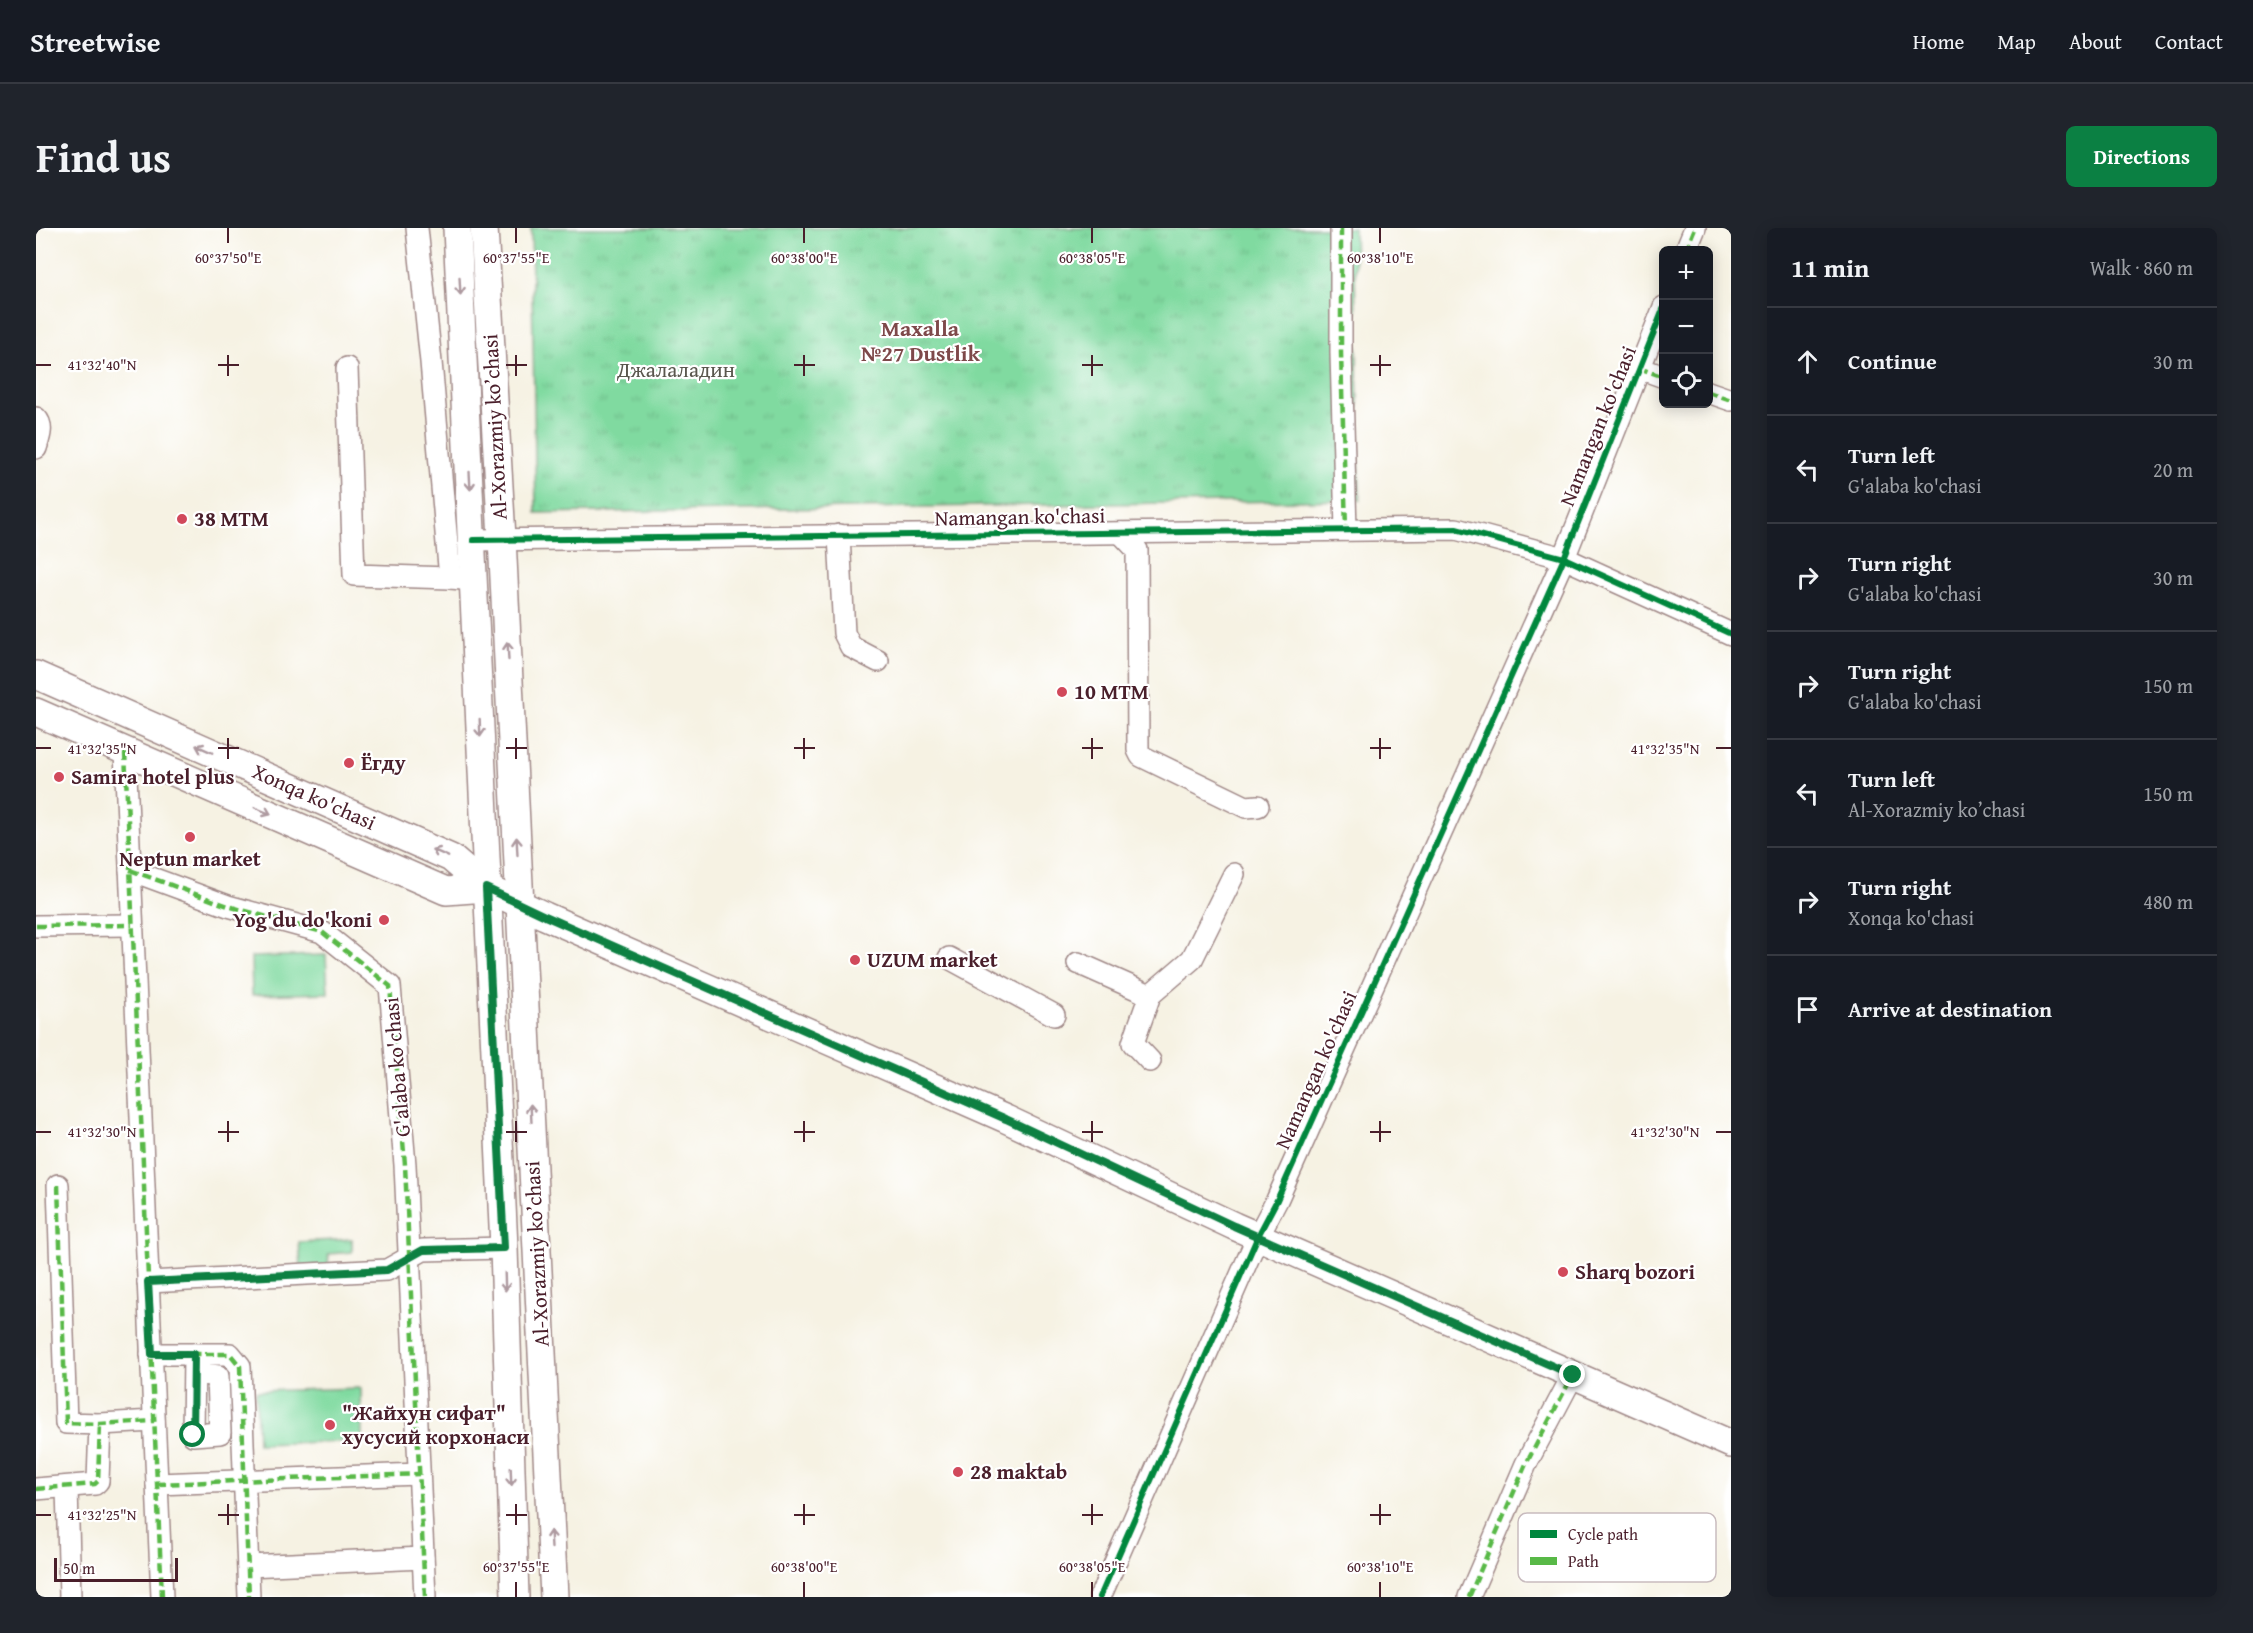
<!DOCTYPE html>
<meta charset="utf-8">
<style>
:root{--surface:#171b24;--page:#20242c;--text:#f1f3f6;--muted:#9ea1a6;--line:#363941;--accent:#0b8043}
body{margin:0;font-family:"Gentium Book Plus",serif;background:var(--page);color:var(--text)}
.controls{position:absolute;right:18px;top:18px;display:grid;overflow:hidden;border-radius:9px;box-shadow:0 3px 15px #0003}
.controls button{width:54px;height:54px;display:grid;place-items:center;padding:0;border:0;border-bottom:2px solid var(--line);background:var(--surface);color:var(--text);font:30px sans-serif}
.scale{position:absolute;left:18px;bottom:15px;width:124px;box-sizing:border-box;padding-left:6px;border:3px solid #4a1f2b;border-top:0;font-size:16px;line-height:21px;white-space:nowrap;color:#4a1f2b;-webkit-text-stroke:4px #fff;paint-order:stroke}
.stop{position:absolute;width:18px;height:18px;margin:-14px;border:4px solid #0b8043;border-radius:50%;background:#fff}
.stop.end{background:#0b8043;border-color:#fff;box-shadow:0 2px 6px #0008}
.list{margin:0;padding:0;list-style:none}
h2{display:flex;justify-content:space-between;align-items:center;height:78px;margin:0;padding:0 24px;font-size:26px}
h2 small{font-size:20px;font-weight:400;color:var(--muted)}
.list li{display:grid;grid-template-columns:39px 1fr auto;gap:18px;align-items:center;box-sizing:border-box;height:108px;padding:0 24px;border-top:2px solid var(--line)}
.list b{display:block;font-size:22px;white-space:nowrap}
.list p{margin:0;font-size:20px;white-space:nowrap;color:var(--muted)}
.list em{font-size:20px;font-style:normal;color:var(--muted)}
.icon{flex:none;width:33px;height:33px;fill:none;stroke:currentColor;stroke-width:2;stroke-linecap:round;stroke-linejoin:round}
.map{position:relative;flex:none;width:1695px;height:1369px;overflow:hidden;border-radius:9px}
header{display:flex;align-items:center;gap:36px;box-sizing:border-box;height:84px;padding:0 30px;background:var(--surface);border-bottom:2px solid var(--line)}
header strong{font-size:28px}
nav{display:flex;gap:33px;margin-inline-start:auto;font-size:21px}
.intro{display:flex;align-items:center;justify-content:space-between;box-sizing:border-box;height:144px;padding:0 36px}
h1{margin:0;font-size:42px}
.button{padding:15px 27px;border-radius:9px;background:var(--accent);color:#fff;font-size:21px;font-weight:700}
main{display:flex;gap:36px;padding:0 36px}
aside{flex:1;background:var(--surface);border-radius:9px;box-shadow:0 3px 15px #0003}
.map>svg:first-child{display:block}
</style>
<header>
<strong>Streetwise</strong>
<nav><a>Home</a><a>Map</a><a>About</a><a>Contact</a></nav>
</header>
<div class="intro"><h1>Find us</h1><a class="button">Directions</a></div>
<main>
<div class="map">
<svg width="1695" height="1369" viewBox="0 0 1695 1369">
<defs>
<pattern id="park-tufts" width="24" height="20" patternUnits="userSpaceOnUse" patternTransform="scale(1.5)"><rect width="24" height="20" fill="#80daa0"/><path d="M3 7l-1-3M5 7V3M7 7l1-3M15 17l-1-3M17 17v-4M19 17l1-3" fill="none" stroke="#70bb8a"/></pattern>
</defs>
<rect width="100%" height="100%" fill="#fff"/>
<filter id="ink" filterUnits="userSpaceOnUse"><feTurbulence type="fractalNoise" baseFrequency=".0167" numOctaves="2"/><feDisplacementMap in="SourceGraphic" scale="12" xChannelSelector="R" yChannelSelector="G"/><feConvolveMatrix kernelMatrix="1 2 1 2 8 2 1 2 1" color-interpolation-filters="sRGB"/></filter>
<filter id="wash" filterUnits="userSpaceOnUse"><feTurbulence type="fractalNoise" baseFrequency=".008" numOctaves="4" result="noise"/><feDisplacementMap in="SourceGraphic" scale="24" xChannelSelector="R" yChannelSelector="G"/><feGaussianBlur stdDeviation="1.35" result="paint"/><feColorMatrix in="noise" values="0 0 0 0 0 0 0 0 0 0 0 0 0 0 0 0 0 1.4 0 .05"/><feComposite in="paint" operator="in"/></filter>
<g filter="url(#wash)">
<rect width="100%" height="100%" fill="#f6f2e3"/>
<!-- grass -->
<g fill="#80daa0" stroke="#657c66" stroke-width="1.5">
<path d="M290,727L292,765L216,767L215,729Z"/>
<path d="M325,1160L326,1213L222,1216L220,1163Z"/>
</g>
<!-- park -->
<g fill="url(#park-tufts)" stroke="#657c66" stroke-width="1.5">
<path d="M495,0H1318L1324,272L500,285Z"/>
<path d="M316,1011V1024L293,1026L292,1038L265,1040L263,1014Z"/>
</g>
</g>
<g filter="url(#ink)">
<g fill="none" stroke-linecap="round" stroke-linejoin="round">
<defs>
<g id="minor">
<path d="M381,0L395,134L414,350L438,352"/>
<path d="M1305,0V125L1310,302"/>
<path d="M1650,22L1659,0"/>
<path d="M311,140L318,347L414,350"/>
<path d="M1603,140L1628,149"/>
<path d="M1672,164L1695,172"/>
<path d="M0,190C8,198 3,210 0,220"/>
<path d="M1085,305L1101,322L1102,522L1105,528L1210,579L1222,578"/>
<path d="M803,307L808,405L815,419L842,433"/>
<path d="M437,312L1420,301L1528,330L1695,406"/>
<path d="M89,524L126,1369"/>
<path d="M94,642L192,678L286,704L354,758L369,937L389,1369"/>
<path d="M0,698L96,697"/>
<path d="M913,730L1018,787"/>
<path d="M1042,735L1114,767L1156,731L1198,646"/>
<path d="M1114,767L1097,815L1114,833"/>
<path d="M22,957L30,1195L64,1196L118,1193"/>
<path d="M112,1054L351,1042L387,1022L468,1020"/>
<path d="M115,1126H194L204,1138L213,1369"/>
<path d="M158,1126L157,1207L184,1205L182,1148L158,1145"/>
<path d="M121,1256L383,1246"/>
<path d="M31,1260L34,1369"/>
<path d="M0,1261L59,1256L62,1253L64,1196"/>
<path d="M212,1338L387,1330"/>
<path d="M1064,1369L1222,1008L1241,972L1528,330L1628,79"/>
<path d="M1433,1369L1490,1236L1537,1147"/>
</g>
<g id="major">
<path d="M421,0L468,1020L479,1369"/>
<path d="M448,0L466,310L518,1369"/>
<path d="M0,447L415,630L450,660L509,688L970,891L1198,998L1695,1216"/>
<path d="M0,484L410,663L450,660"/>
</g>
</defs>
<!-- minor casing -->
<use href="#minor" stroke="#a08887" stroke-width="24"/>
<!-- major casing -->
<use href="#major" stroke="#a08887" stroke-width="30"/>
<!-- minor -->
<use href="#minor" stroke="#fff" stroke-width="21"/>
<!-- major -->
<use href="#major" stroke="#fff" stroke-width="27"/>
<!-- quiet -->
<g stroke="#58b947" stroke-width="4.5" stroke-dasharray="9 4.5" stroke-linecap="butt">
<path d="M1305,0V125L1310,302"/>
<path d="M1650,22L1659,0"/>
<path d="M1603,140L1628,149"/>
<path d="M1672,164L1695,172"/>
<path d="M89,524L126,1369"/>
<path d="M94,642L192,678L286,704L354,758L369,937L389,1369"/>
<path d="M0,698L96,697"/>
<path d="M22,957L30,1195L64,1196L118,1193"/>
<path d="M112,1054L351,1042L387,1022L468,1020"/>
<path d="M115,1126H194L204,1138L213,1369"/>
<path d="M121,1256L383,1246"/>
<path d="M0,1261L59,1256L62,1253L64,1196"/>
<path d="M1433,1369L1490,1236L1537,1147"/>
</g>
<defs>
<g id="cycleway">
<path d="M437,312L1420,301L1528,330L1695,406"/>
<path d="M1064,1369L1222,1008L1241,972L1528,330L1628,79"/>
</g>
</defs>
<!-- cycleway casing -->
<use href="#cycleway" stroke="#fff" stroke-width="10"/>
<!-- cycleway -->
<use href="#cycleway" stroke="#00873e" stroke-width="6"/>
</g>
<!-- one-way arrows -->
<defs><path id="oneway-shaft" d="M-6 0H5M1.5-3L5.5 0L1.5 3" fill="none" stroke-width="1.6" stroke-linecap="round" stroke-linejoin="round" transform="scale(1.5)"/></defs>
<g stroke="#ae9aa0">
<use href="#oneway-shaft" transform="translate(424 58) rotate(87)"/>
<use href="#oneway-shaft" transform="translate(434 253) rotate(87)"/>
<use href="#oneway-shaft" transform="translate(472 423) rotate(-93)"/>
<use href="#oneway-shaft" transform="translate(444 500) rotate(88)"/>
<use href="#oneway-shaft" transform="translate(168 521) rotate(-156)"/>
<use href="#oneway-shaft" transform="translate(227 583) rotate(23)"/>
<use href="#oneway-shaft" transform="translate(481 618) rotate(-93)"/>
<use href="#oneway-shaft" transform="translate(404 625) rotate(-156)"/>
<use href="#oneway-shaft" transform="translate(495 885) rotate(-93)"/>
<use href="#oneway-shaft" transform="translate(469 1054) rotate(88)"/>
<use href="#oneway-shaft" transform="translate(475 1249) rotate(88)"/>
<use href="#oneway-shaft" transform="translate(515 1311) rotate(-93)"/>
</g>
</g>
<g fill="none" stroke-linecap="round" stroke-linejoin="round" filter="url(#ink)">
<!-- route -->
<path stroke="#0b8043" stroke-width="8" d="M157,1207L158,1126H116L112,1054L351,1042L387,1022L468,1020L450,660L509,688L970,891L1198,998L1537,1147"/>
</g>
<!-- ticks -->
<path fill="none" stroke="#4a1f2b" stroke-width="2" d="M192,0V15M480,0V15M768,0V15M1056,0V15M1344,0V15M192,127V148M480,127V148M768,127V148M1056,127V148M1344,127V148M0,137H15M182,137H203M470,137H491M758,137H779M1046,137H1067M1334,137H1355M192,510V531M480,510V531M768,510V531M1056,510V531M1344,510V531M0,520H15M182,520H203M470,520H491M758,520H779M1046,520H1067M1334,520H1355M1680,520H1695M192,893V914M480,893V914M768,893V914M1056,893V914M1344,893V914M0,904H15M182,904H203M470,904H491M758,904H779M1046,904H1067M1334,904H1355M1680,904H1695M192,1276V1297M480,1276V1297M768,1276V1297M1056,1276V1297M1344,1276V1297M0,1287H15M182,1287H203M470,1287H491M758,1287H779M1046,1287H1067M1334,1287H1355M480,1354V1369M768,1354V1369M1056,1354V1369M1344,1354V1369"/>
<!-- markers -->
<g fill="#d1495b" stroke="#fff" stroke-width="2">
<circle cx="146" cy="291" r="6"/>
<circle cx="1026" cy="464" r="6"/>
<circle cx="313" cy="535" r="6"/>
<circle cx="23" cy="549" r="6"/>
<circle cx="154" cy="609" r="6"/>
<circle cx="348" cy="692" r="6"/>
<circle cx="819" cy="732" r="6"/>
<circle cx="1527" cy="1044" r="6"/>
<circle cx="294" cy="1197" r="6"/>
<circle cx="922" cy="1244" r="6"/>
</g>
<g text-anchor="middle" stroke-width="4.5" stroke-linejoin="round" paint-order="stroke">
<!-- park labels -->
<g font-size="21" fill="#5a574e" stroke="#fff">
<text x="640" y="149">Джалаладин</text>
</g>
<!-- street labels -->
<g font-size="21" fill="#4a1f2b" stroke="#fff">
<text transform="translate(1562 198) rotate(-68)" y="7">Namangan ko'chasi</text>
<text transform="translate(459 199) rotate(-93)" y="7">Al-Xorazmiy ko’chasi</text>
<text transform="translate(984 289) rotate(-1)" y="7">Namangan ko'chasi</text>
<text transform="translate(278 569) rotate(24)" y="7">Xonqa ko'chasi</text>
<text transform="translate(361 839) rotate(-95)" y="7">G'alaba ko'chasi</text>
<text transform="translate(1280 842) rotate(-66)" y="7">Namangan ko'chasi</text>
<text transform="translate(501 1026) rotate(-93)" y="7">Al-Xorazmiy ko’chasi</text>
</g>
<!-- poi labels -->
<g font-size="21" font-weight="bold" fill="#4a1f2b" stroke="#fff" text-anchor="start">
<text x="158" y="298">38 MTM</text>
<text x="1038" y="471">10 MTM</text>
<text x="325" y="542">Ёгду</text>
<text x="35" y="556">Samira hotel plus</text>
<text x="154" y="638" text-anchor="middle">Neptun market</text>
<text x="336" y="699" text-anchor="end">Yog'du do'koni</text>
<text x="831" y="739">UZUM market</text>
<text x="1539" y="1051">Sharq bozori</text>
<text x="306" y="1192">"Жайхун сифат"<tspan x="306" dy="24">хусусий корхонаси</tspan></text>
<text x="934" y="1251">28 maktab</text>
</g>
<!-- neighbourhood labels -->
<g font-size="22" font-weight="bold" fill="#7e494a" stroke="#fff">
<text x="884" y="108">Maxalla<tspan x="884" dy="25">№27 Dustlik</tspan></text>
</g>
</g>
<!-- legend -->
<rect x="1482" y="1285" width="198" height="69" rx="9" fill="#fff" stroke="#c9bcbf" stroke-width="1.5"/>
<rect x="1494" y="1302" width="27" height="8" fill="#00873e"/>
<rect x="1494" y="1329" width="27" height="8" fill="#58b947"/>
<g font-size="16" fill="#4a1f2b">
<text x="1532" y="1312">Cycle path</text>
<text x="1532" y="1339">Path</text>
</g>
<g font-size="15" text-anchor="middle" fill="#4a1f2b" stroke="#fff" stroke-width="4.5" stroke-linejoin="round" paint-order="stroke">
<text x="192" y="35">60°37'50"E</text>
<text x="480" y="35">60°37'55"E</text>
<text x="768" y="35">60°38'00"E</text>
<text x="1056" y="35">60°38'05"E</text>
<text x="1344" y="35">60°38'10"E</text>
<text x="66" y="142">41°32'40"N</text>
<text x="66" y="526">41°32'35"N</text>
<text x="1629" y="526">41°32'35"N</text>
<text x="66" y="909">41°32'30"N</text>
<text x="1629" y="909">41°32'30"N</text>
<text x="66" y="1292">41°32'25"N</text>
<text x="480" y="1344">60°37'55"E</text>
<text x="768" y="1344">60°38'00"E</text>
<text x="1056" y="1344">60°38'05"E</text>
<text x="1344" y="1344">60°38'10"E</text>
</g>
</svg>
<div class="controls">
<button>+</button>
<button>−</button>
<button><svg class="icon" aria-label="locate" viewBox="0 0 24 24"><circle cx="12" cy="12" r="6"/><path d="M12 2v4M12 18v4M2 12h4M18 12h4"/></svg></button>
</div>
<div class="scale">50 m</div>
<div class="stop" style="left:157px;top:1207px"></div>
<div class="stop end" style="left:1537px;top:1147px"></div>
</div>
<aside>
<h2>11 min<small>Walk · 860 m</small></h2>
<ul class="list">
<li><svg class="icon" aria-label="ahead" viewBox="0 0 24 24"><path d="M12 20V5M6 11l6-6 6 6"/></svg><div><b>Continue</b></div><em>30 m</em></li>
<li><svg class="icon" aria-label="left" viewBox="0 0 24 24"><path d="M17 20v-9H6M10 6l-5 5 5 5"/></svg><div><b>Turn left</b><p>G'alaba ko'chasi</p></div><em>20 m</em></li>
<li><svg class="icon" aria-label="right" viewBox="0 0 24 24"><path d="M7 20v-9h11M14 6l5 5-5 5"/></svg><div><b>Turn right</b><p>G'alaba ko'chasi</p></div><em>30 m</em></li>
<li><svg class="icon" aria-label="right" viewBox="0 0 24 24"><path d="M7 20v-9h11M14 6l5 5-5 5"/></svg><div><b>Turn right</b><p>G'alaba ko'chasi</p></div><em>150 m</em></li>
<li><svg class="icon" aria-label="left" viewBox="0 0 24 24"><path d="M17 20v-9H6M10 6l-5 5 5 5"/></svg><div><b>Turn left</b><p>Al-Xorazmiy ko’chasi</p></div><em>150 m</em></li>
<li><svg class="icon" aria-label="right" viewBox="0 0 24 24"><path d="M7 20v-9h11M14 6l5 5-5 5"/></svg><div><b>Turn right</b><p>Xonqa ko'chasi</p></div><em>480 m</em></li>
<li><svg class="icon" aria-label="arrive" viewBox="0 0 24 24"><path d="M6 21V4h12l-3 4 3 4H6"/></svg><div><b>Arrive at destination</b></div></li>
</ul>
</aside>
</main>
